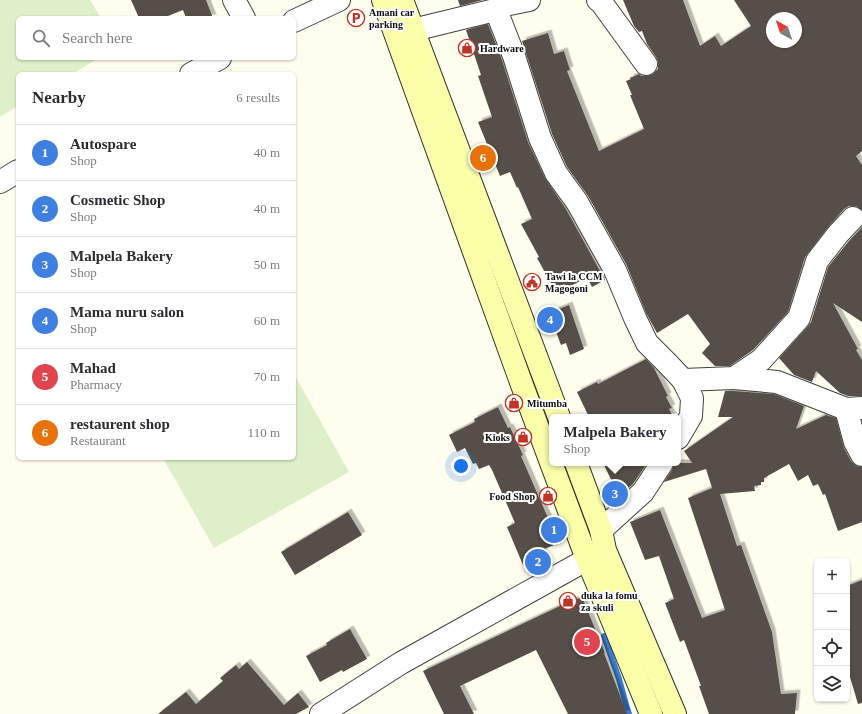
<!DOCTYPE html>
<meta charset="utf-8">
<style>
:root{--surface:#fff;--page:#f7f7f7;--text:#2b2b33;--muted:#7c7c81;--line:#e1e1e2;--accent:#be3525}
body{margin:0;font-family:"Times New Roman",serif;background:var(--page);color:var(--text)}
.controls{position:absolute;right:12px;bottom:12px;display:grid;overflow:hidden;border-radius:6px;box-shadow:0 1px 3px #0004}
.controls button{width:36px;height:36px;display:grid;place-items:center;padding:0;border:0;border-bottom:1px solid var(--line);background:var(--surface);color:var(--text);font:20px sans-serif}
.compass{position:absolute;left:766px;top:12px;width:36px;height:36px;border-radius:50%;background:var(--surface);box-shadow:0 1px 3px #0004;rotate:320deg}
.you{position:absolute;left:461px;top:466px;width:14px;height:14px;margin:-10px;border:3px solid #fff;border-radius:50%;background:#1a73e8;box-shadow:0 0 0 6px #1a73e833}
.badge{display:grid;place-items:center;width:26px;height:26px;border-radius:50%;background:var(--accent);color:#fff;font-size:13px;font-weight:700}
.pin{position:absolute;translate:-50% -50%;border:2px solid #fff;box-shadow:0 1px 4px #0006}
.popup{position:absolute;left:549px;top:414px;width:132px;height:52px;box-sizing:border-box;display:grid;place-content:center;border-radius:6px;background:var(--surface);filter:drop-shadow(0 1px 3px #0005);font-size:13px;white-space:nowrap;color:var(--muted)}
.popup b{font-size:15px;color:var(--text)}
.popup::after{content:'';position:absolute;left:50%;top:100%;margin-left:-8px;border:8px solid transparent;border-top-color:var(--surface)}
.list{margin:0;padding:0;list-style:none}
h2{display:flex;justify-content:space-between;align-items:center;height:52px;margin:0;padding:0 16px;font-size:17px}
h2 small{font-size:13px;font-weight:400;color:var(--muted)}
.list li{display:grid;grid-template-columns:26px 1fr auto;gap:12px;align-items:center;box-sizing:border-box;height:56px;padding:0 16px;border-top:1px solid var(--line)}
.list b{display:block;font-size:15px;white-space:nowrap}
.list p{margin:0;font-size:13px;white-space:nowrap;color:var(--muted)}
.list em{font-size:13px;font-style:normal;color:var(--muted)}
.icon{flex:none;width:22px;height:22px;fill:none;stroke:currentColor;stroke-width:2;stroke-linecap:round;stroke-linejoin:round}
.map{position:relative;flex:none;width:862px;height:714px;overflow:hidden}
.search{position:absolute;background:var(--surface);box-shadow:0 1px 3px #0004;left:16px;top:16px;width:280px;height:44px;display:flex;align-items:center;gap:10px;box-sizing:border-box;padding:0 14px;border-radius:6px;color:var(--muted);font-size:15px}
.panel{position:absolute;background:var(--surface);box-shadow:0 1px 3px #0004;left:16px;top:72px;width:280px;height:388px;border-radius:6px}
.map>svg:first-child{display:block}
</style>
<div class="map">
<svg width="862" height="714" viewBox="0 0 862 714">
<defs>
<filter id="shadow"><feDropShadow dx="3.5" dy="-3.5" stdDeviation="0" flood-color="#0004"/></filter>
</defs>
<rect width="100%" height="100%" fill="#fffeee"/>
<!-- pitch -->
<g fill="#ddf0c9">
<path d="M0,0H90L101,18H18V58H99L72,74H18V106L0,117Z"/>
<path d="M294,374L349,472L214,548L163,458H294Z"/>
</g>
<g fill="none" stroke-linecap="round" stroke-linejoin="round">
<!-- stream -->
<path stroke="#3a7ccd" stroke-width="6" d="M604,636L619,679L627,708L629,714"/>
</g>
<!-- building -->
<g fill="#56504a" fill-rule="evenodd" filter="url(#shadow)">
<path d="M131,0H206L213,18H186L183,10L163,18H139Z"/>
<path d="M458,0H483L460,6Z"/>
<path d="M623,0H683L700,46L715,36L721,46L751,26L734,0H862V151L856,156L862,165V210L856,206H849L844,209L829,226L805,257L788,312L753,350L730,366H715L702,353L710,344L688,314L657,333L646,313L626,264L588,196L567,167L552,134L522,41L548,33L554,54L564,51L570,70L567,71L599,151L644,129L630,95H632L626,81L631,79L630,78L639,74L641,76H647L653,74L658,69V62L656,57L647,44L642,31L639,32L634,26ZM772,18H796V42H772Z"/>
<path d="M488,24L502,60L528,142L545,178L566,209L605,280L592,287L587,277L557,294L537,258L539,257L521,224L532,219L518,187L517,188L510,172L500,176L478,122L492,117L478,76L481,75L466,30Z"/>
<path d="M862,227V322L833,303L858,349L856,350L862,360V396H848L840,393L816,371L812,382L794,375L779,358L808,326L811,322L828,267L848,242Z"/>
<path d="M569,305L584,349L570,355L566,343L561,345L549,313Z"/>
<path d="M646,359L654,368L668,396L666,397L672,408L669,409L673,417H589L577,392L597,382L598,384Z"/>
<path d="M725,391H734L774,394L804,406L796,429L826,415L836,418L844,448L851,461L856,466L862,467V522L838,531L825,494L823,495L818,484L813,486L808,475L798,481L789,464L764,478V482H761V485L754,486L755,491L720,494L737,546L741,545L772,632L781,694L797,693L795,714H709L699,686H701L684,640L680,642L665,603L674,599L659,556L645,560L630,522L660,510L702,618L725,610L688,498L712,488L706,469L664,482L672,470L674,463H692L684,451L733,417H718Z"/>
<path d="M498,407L508,428L510,427L523,455L521,456L559,543L542,550L545,556L523,565L507,527L515,523L492,470L489,465L479,469L476,463L473,464L465,448L457,452L449,435L475,422L474,419Z"/>
<path d="M603,463H647L633,484L619,496Z"/>
<path d="M348,512L362,535L295,575L281,552Z"/>
<path d="M862,580V703L858,704L847,667V586Z"/>
<path d="M582,597L605,653H604L627,714H568L536,650L460,686L474,714H444L423,671L562,605Z"/>
<path d="M350,629L367,659L343,672L342,670L320,682L306,656L327,645L326,643Z"/>
<path d="M247,662L284,705L298,693L309,707L296,714H158L186,692L196,704L223,681L220,678L236,665L239,669Z"/>
</g>
<g fill="none" stroke-linecap="round" stroke-linejoin="round">
<defs>
<g id="street">
<path d="M234,0L244,18"/>
<path d="M529,0L504,5L499,9L498,15L514,56L540,138L556,173L577,202L615,270L635,318L647,343L668,364L683,380L692,398L691,416L678,438"/>
<path d="M598,0L601,2L646,64"/>
<path d="M294,21L339,0"/>
<path d="M413,30L499,9"/>
<path d="M191,74L220,58"/>
<path d="M0,182L18,171"/>
<path d="M734,378L777,382L846,409L862,408"/>
<path d="M683,380L734,378L761,360L799,318L817,261L838,234L853,218"/>
<path d="M846,409L855,442L862,455"/>
<path d="M601,530L643,492L662,463"/>
<path d="M321,714L401,663L604,550"/>
</g>
<g id="secondary">
<path d="M383,0L522,385L587,559L651,714"/>
<path d="M402,0L559,417"/>
<path d="M576,463L601,530L605,550L675,714"/>
</g>
</defs>
<!-- street casing -->
<use href="#street" stroke="#404040" stroke-width="24"/>
<!-- secondary casing -->
<use href="#secondary" stroke="#2f2f2f" stroke-width="24"/>
<!-- street -->
<use href="#street" stroke="#fff" stroke-width="22"/>
<!-- secondary -->
<use href="#secondary" stroke="#fbffa9" stroke-width="22"/>
</g>
<!-- icons -->
<defs>
<symbol id="parking-ring" viewBox="-11 -11 22 22"><circle r="9.5" fill="#fff" stroke="#be3525" stroke-width="1.5"/><path d="M-3.5-5.5H1a3.5 3.5 0 0 1 0 7H-1V5.5H-3.5ZM-1-3.4V-.6H.8a1.4 1.4 0 0 0 0-2.8Z" fill="#be3525"/></symbol>
<symbol id="shop-ring" viewBox="-11 -11 22 22"><circle r="9.5" fill="#fff" stroke="#be3525" stroke-width="1.5"/><path d="M-5-2.5h2.3a2.7 3.5 0 0 1 5.4 0H5L5.5 6h-11ZM-1.5-2.5h3a1.5 2.3 0 0 0-3 0Z" fill="#be3525"/></symbol>
<symbol id="civic-ring" viewBox="-11 -11 22 22"><circle r="9.5" fill="#fff" stroke="#be3525" stroke-width="1.5"/><path d="M-.6-6.5H3V-4.5H.6V-3L4-1V1h2V6H-6V1h2V-1L-.6-3ZM-1.2 2.5V6h2.4V2.5Z" fill="#be3525"/></symbol>
</defs>
<g fill-rule="evenodd">
<use href="#parking-ring" x="346" y="8" width="20" height="20"/>
<use href="#shop-ring" x="457" y="38" width="20" height="20"/>
<use href="#civic-ring" x="522" y="272" width="20" height="20"/>
<use href="#shop-ring" x="504" y="393" width="20" height="20"/>
<use href="#shop-ring" x="513" y="427" width="20" height="20"/>
<use href="#shop-ring" x="538" y="486" width="20" height="20"/>
<use href="#shop-ring" x="558" y="591" width="20" height="20"/>
</g>
<g text-anchor="middle" stroke-width="4" stroke-linejoin="round" paint-order="stroke">
<!-- poi labels -->
<g font-size="10" font-weight="bold" fill="#0d0d0d" stroke="#fff" text-anchor="start">
<text x="369" y="16">Amani car<tspan x="369" dy="12">parking</tspan></text>
<text x="480" y="52">Hardware</text>
<text x="545" y="280">Tawi la CCM<tspan x="545" dy="12">Magogoni</tspan></text>
<text x="527" y="407">Mitumba</text>
<text x="510" y="441" text-anchor="end">Kioks</text>
<text x="535" y="500" text-anchor="end">Food Shop</text>
<text x="581" y="599">duka la fomu<tspan x="581" dy="12">za skuli</tspan></text>
</g>
</g>
</svg>
<div class="controls">
<button>+</button>
<button>−</button>
<button><svg class="icon" aria-label="locate" viewBox="0 0 24 24"><circle cx="12" cy="12" r="6"/><path d="M12 2v4M12 18v4M2 12h4M18 12h4"/></svg></button>
<button><svg class="icon" aria-label="layers" viewBox="0 0 24 24"><path d="M12 4l9 5-9 5-9-5zM3 14l9 5 9-5"/></svg></button>
</div>
<svg class="compass" viewBox="-18 -18 36 36"><path d="M0-13l5 13h-10z" fill="#e53935"/><path d="M0 13l5-13h-10z" fill="#7c7c81"/></svg>
<div class="you"></div>
<div class="pin badge" style="left:554px;top:530px;background:#3f7fe0">1</div>
<div class="pin badge" style="left:538px;top:562px;background:#3f7fe0">2</div>
<div class="pin badge" style="left:615px;top:494px;background:#3f7fe0">3</div>
<div class="popup"><b>Malpela Bakery</b>Shop</div>
<div class="pin badge" style="left:550px;top:320px;background:#3f7fe0">4</div>
<div class="pin badge" style="left:587px;top:642px;background:#e0444e">5</div>
<div class="pin badge" style="left:483px;top:158px;background:#e8710a">6</div>
<div class="search"><svg class="icon" aria-label="search" viewBox="0 0 24 24"><circle cx="10" cy="10" r="6"/><path d="M15 15l6 6"/></svg>Search here</div>
<section class="panel">
<h2>Nearby<small>6 results</small></h2>
<ul class="list">
<li><span class="badge" style="background:#3f7fe0">1</span><div><b>Autospare</b><p>Shop</p></div><em>40 m</em></li>
<li><span class="badge" style="background:#3f7fe0">2</span><div><b>Cosmetic Shop</b><p>Shop</p></div><em>40 m</em></li>
<li><span class="badge" style="background:#3f7fe0">3</span><div><b>Malpela Bakery</b><p>Shop</p></div><em>50 m</em></li>
<li><span class="badge" style="background:#3f7fe0">4</span><div><b>Mama nuru salon</b><p>Shop</p></div><em>60 m</em></li>
<li><span class="badge" style="background:#e0444e">5</span><div><b>Mahad</b><p>Pharmacy</p></div><em>70 m</em></li>
<li><span class="badge" style="background:#e8710a">6</span><div><b>restaurent shop</b><p>Restaurant</p></div><em>110 m</em></li>
</ul>
</section>
</div>
